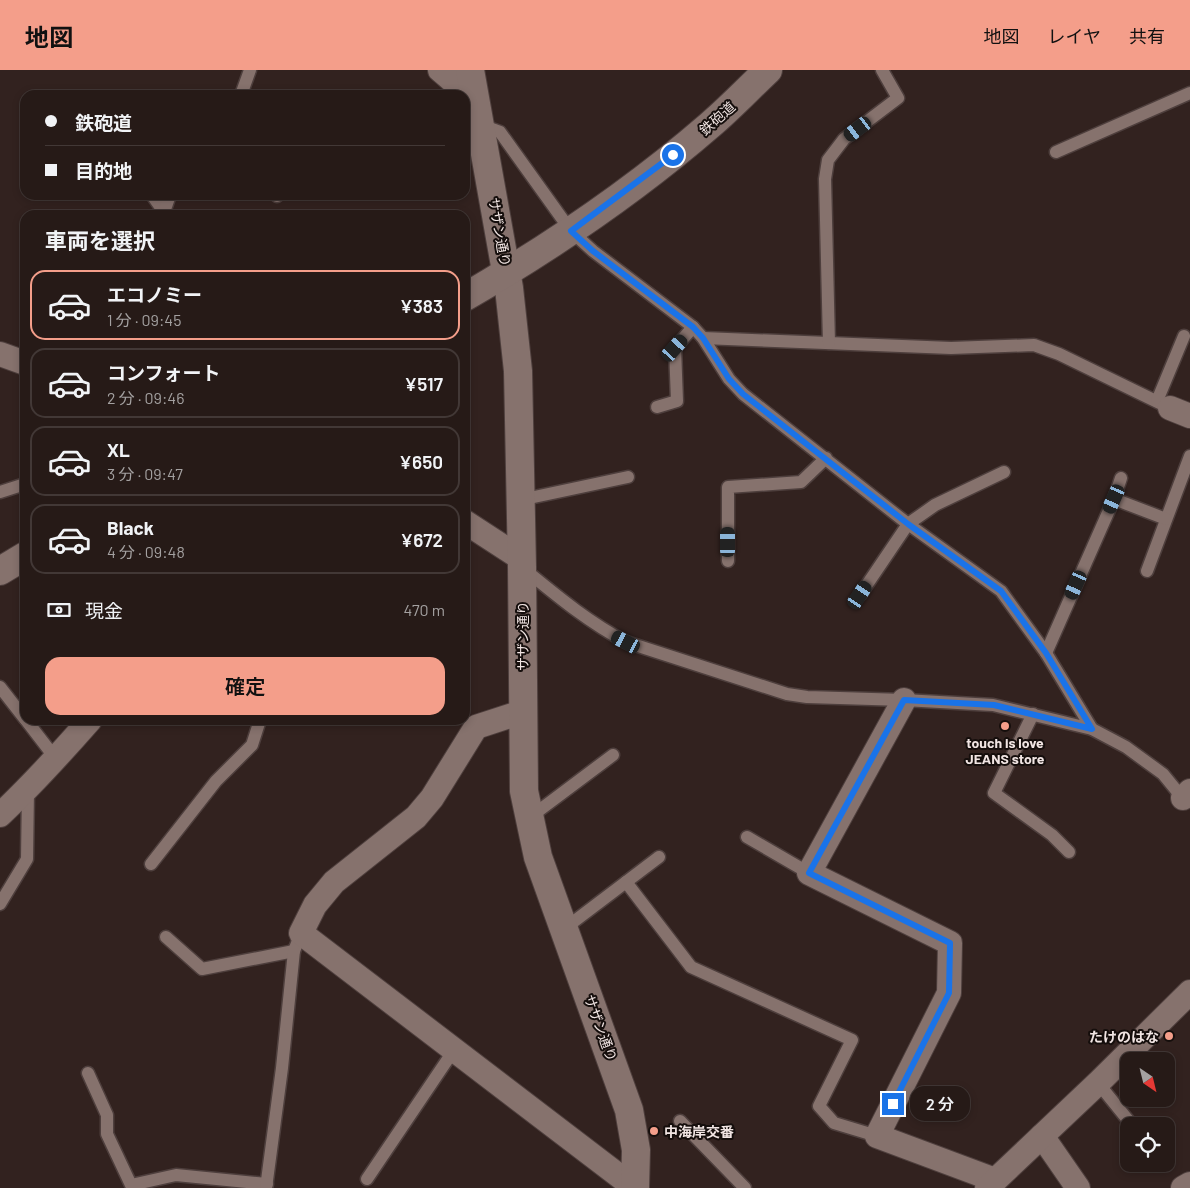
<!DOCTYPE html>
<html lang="ja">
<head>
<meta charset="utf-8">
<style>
	:root { --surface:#261a17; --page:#322724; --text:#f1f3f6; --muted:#a4a1a1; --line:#423836; --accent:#f49e8a }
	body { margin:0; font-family:Barlow,"Noto Sans JP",sans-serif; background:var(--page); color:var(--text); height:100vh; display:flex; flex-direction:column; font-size:19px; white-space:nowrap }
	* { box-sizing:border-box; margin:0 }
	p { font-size:16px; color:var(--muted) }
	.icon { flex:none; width:28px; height:28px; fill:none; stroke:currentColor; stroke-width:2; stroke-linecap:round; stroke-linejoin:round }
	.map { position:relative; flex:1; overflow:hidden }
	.panel { position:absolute; left:20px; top:140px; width:450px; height:515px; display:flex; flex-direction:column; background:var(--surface); border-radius:15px; box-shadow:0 2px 8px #0003,0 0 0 1px var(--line) }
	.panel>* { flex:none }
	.hud { position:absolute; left:20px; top:20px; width:450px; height:110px; border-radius:15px; box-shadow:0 2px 8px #0003,0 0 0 1px var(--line); display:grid; align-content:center; height:110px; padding:0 25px; background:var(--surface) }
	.needle { width:32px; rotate:145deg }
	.fabs { position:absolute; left:1120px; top:982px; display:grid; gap:10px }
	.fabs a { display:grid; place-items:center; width:55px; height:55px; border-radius:10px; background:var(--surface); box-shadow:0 2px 8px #0003,0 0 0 1px var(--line); font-size:25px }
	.end { position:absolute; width:22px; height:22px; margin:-11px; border:6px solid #1a73e8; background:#fff; box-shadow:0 0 0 2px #fff }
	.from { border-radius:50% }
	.bubble { position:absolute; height:35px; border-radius:15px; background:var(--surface); box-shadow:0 2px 8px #0003,0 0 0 1px var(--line); font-size:16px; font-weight:600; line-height:35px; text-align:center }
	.car { position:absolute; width:15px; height:30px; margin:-15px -8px; border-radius:6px; box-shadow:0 0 4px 1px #0007; background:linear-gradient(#222 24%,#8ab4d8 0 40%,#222 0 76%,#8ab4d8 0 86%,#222 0) }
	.hud b { display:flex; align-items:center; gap:18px; height:48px; font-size:19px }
	.hud b+b { border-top:1px solid var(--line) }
	.hud i { width:12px; height:12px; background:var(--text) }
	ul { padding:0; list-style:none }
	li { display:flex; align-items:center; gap:15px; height:70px; margin:0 10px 8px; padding:0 15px; border:2px solid var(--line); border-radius:15px }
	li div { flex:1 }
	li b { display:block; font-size:19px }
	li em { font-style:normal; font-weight:600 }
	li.on { border-color:var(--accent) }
	li>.icon { width:45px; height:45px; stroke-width:1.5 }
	h2 { padding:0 25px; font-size:22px; line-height:60px }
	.pay { display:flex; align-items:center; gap:12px; height:55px; padding:0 25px; font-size:19px }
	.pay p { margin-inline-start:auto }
	.button { display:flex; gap:10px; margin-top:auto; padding:10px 25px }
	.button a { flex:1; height:58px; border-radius:15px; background:var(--accent); color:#111; font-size:20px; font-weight:600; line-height:58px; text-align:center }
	header { display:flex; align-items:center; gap:30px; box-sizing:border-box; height:70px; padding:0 25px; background:var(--accent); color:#111 }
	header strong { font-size:24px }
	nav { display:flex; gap:28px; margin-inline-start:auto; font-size:18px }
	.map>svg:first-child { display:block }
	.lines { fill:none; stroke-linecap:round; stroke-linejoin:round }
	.service-casing { stroke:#4e3f3d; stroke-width:15 }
	.minor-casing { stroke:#4e3f3d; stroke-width:26 }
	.tertiary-casing { stroke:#4e3f3d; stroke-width:30 }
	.service { stroke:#86726d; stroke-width:12 }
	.minor { stroke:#86726d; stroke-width:24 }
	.tertiary { stroke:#86726d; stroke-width:28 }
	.route { stroke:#1a73e8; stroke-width:6 }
	.poi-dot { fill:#f49e8a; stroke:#150e0c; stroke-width:2 }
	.labels { text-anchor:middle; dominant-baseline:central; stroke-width:4; stroke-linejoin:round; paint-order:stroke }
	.street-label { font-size:14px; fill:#f1e5e3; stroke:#150e0c }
	.poi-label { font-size:14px; font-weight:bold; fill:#f1e5e3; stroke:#150e0c }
</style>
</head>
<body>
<header>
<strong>地図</strong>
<nav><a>地図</a><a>レイヤ</a><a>共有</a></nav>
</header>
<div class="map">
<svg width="1190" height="1118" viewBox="0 0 1190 1118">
	<rect width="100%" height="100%" fill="#32221f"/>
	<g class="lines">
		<defs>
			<g id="service">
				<path d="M241,25L250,0"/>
				<path d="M481,55L500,62L571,161L593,181L693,257L703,268L729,309L743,324L908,454L1001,521L1046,583L1092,659"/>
				<path d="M1056,82L1190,23"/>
				<path d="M152,125L164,142"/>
				<path d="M277,126L278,125"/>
				<path d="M163,145L170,125"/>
				<path d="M703,268L951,278L1034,275L1059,284L1170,338"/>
				<path d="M829,273L825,109L828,90L844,69L898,28L882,0"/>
				<path d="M1157,331L1184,266"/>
				<path d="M657,337L677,331L675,278L693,257"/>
				<path d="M0,422L25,414"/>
				<path d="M1114,429L1121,408"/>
				<path d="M520,430L628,407"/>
				<path d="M728,491V417L801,412L826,388"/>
				<path d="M524,499C557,526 588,552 626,572L787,624L807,627L904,630L993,635L1092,659L1126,677L1163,704L1185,731"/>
				<path d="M1147,501L1190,386"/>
				<path d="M860,525L908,454L935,435L1004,402"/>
				<path d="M1046,583L1114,429L1166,449"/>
				<path d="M0,617L25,649"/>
				<path d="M1033,644L994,723L1052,765L1069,782"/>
				<path d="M26,650L56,689"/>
				<path d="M529,748L613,685"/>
				<path d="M747,767L809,803"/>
				<path d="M151,794L216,711L252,675L260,650"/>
				<path d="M626,812L691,897L852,970L819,1036L834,1053L877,1066"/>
				<path d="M0,834L27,789L28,720"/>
				<path d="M564,859L659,787"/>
				<path d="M166,867L202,899L294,881"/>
				<path d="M88,1003L107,1045V1064L131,1115L176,1105L267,1114"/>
				<path d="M1098,1013L1132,1055"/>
				<path d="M680,1051L745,1118"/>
				<path d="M367,1109L454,980"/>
				<path d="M266,1118L282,998L294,881L301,863"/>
			</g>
			<g id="minor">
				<path d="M440,0L476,31"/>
				<path d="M0,284L25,293"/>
				<path d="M1170,338L1190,346"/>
				<path d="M465,452L522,489"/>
				<path d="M904,630L809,803L950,873L949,923L877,1066L995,1110"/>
				<path d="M522,642L476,657L432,728L416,747L334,812L315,835L301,863L635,1118"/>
				<path d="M1183,728L1190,721"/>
				<path d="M0,745C32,715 61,683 90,650"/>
				<path d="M1042,1066L1078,1118"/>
				<path d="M987,1118L1098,1013L1190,922"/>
				<path d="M1183,1118L1190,1114"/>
			</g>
			<g id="tertiary">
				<path d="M470,0L509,218L518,301L522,497L524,721L538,787L629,1040L636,1080L635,1118"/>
				<path d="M465,227C551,177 635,120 710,55C730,38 749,18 768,0"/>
				<path d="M0,501L25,486"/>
			</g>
		</defs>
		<!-- service casing -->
		<use href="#service" class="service-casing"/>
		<!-- minor casing -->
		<use href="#minor" class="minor-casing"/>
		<!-- tertiary casing -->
		<use href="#tertiary" class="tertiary-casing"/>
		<!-- service -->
		<use href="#service" class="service"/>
		<!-- minor -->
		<use href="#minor" class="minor"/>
		<!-- tertiary -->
		<use href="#tertiary" class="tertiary"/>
	</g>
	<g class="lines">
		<!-- route -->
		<path class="route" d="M673,85L571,161L593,181L693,257L703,268L729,309L743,324L908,454L1001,521L1046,583L1092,659L994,635L904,630L809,803L950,873L949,923L893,1034"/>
	</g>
	<!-- markers -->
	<g class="poi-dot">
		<circle cx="1005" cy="656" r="5"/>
		<circle cx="1169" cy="966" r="5"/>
		<circle cx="654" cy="1061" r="5"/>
	</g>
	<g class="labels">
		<!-- street labels -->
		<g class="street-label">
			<text transform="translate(717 48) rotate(-42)">鉄砲道</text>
			<text transform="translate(500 162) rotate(80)">サザン通り</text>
			<text transform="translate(522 566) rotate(-90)">サザン通り</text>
			<text transform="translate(601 958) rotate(70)">サザン通り</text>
		</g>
		<!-- poi labels -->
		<g class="poi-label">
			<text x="1005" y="672">touch is love<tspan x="1005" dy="16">JEANS store</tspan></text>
			<text x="1159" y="966" text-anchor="end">たけのはな</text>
			<text x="664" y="1061" text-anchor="start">中海岸交番</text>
		</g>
	</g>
</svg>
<div class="fabs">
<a><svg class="needle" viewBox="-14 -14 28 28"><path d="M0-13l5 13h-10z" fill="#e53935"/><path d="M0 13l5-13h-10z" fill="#a4a1a1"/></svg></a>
<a><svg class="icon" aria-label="locate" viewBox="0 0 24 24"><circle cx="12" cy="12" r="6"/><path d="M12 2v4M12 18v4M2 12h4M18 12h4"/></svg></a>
</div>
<i class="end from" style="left:673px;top:85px"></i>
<i class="end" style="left:893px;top:1034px"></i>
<div class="bubble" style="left:910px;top:1016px;width:60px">2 分</div>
<i class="car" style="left:858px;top:59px;rotate:233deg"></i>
<i class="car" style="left:675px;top:278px;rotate:42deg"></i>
<i class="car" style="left:1114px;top:429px;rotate:204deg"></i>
<i class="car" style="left:728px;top:472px;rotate:0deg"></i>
<i class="car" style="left:1076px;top:515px;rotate:204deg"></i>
<i class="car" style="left:860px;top:525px;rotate:34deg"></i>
<i class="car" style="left:626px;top:572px;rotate:297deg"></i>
<div class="hud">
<b><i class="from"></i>鉄砲道</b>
<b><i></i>目的地</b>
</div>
<section class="panel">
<h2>車両を選択</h2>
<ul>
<li class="on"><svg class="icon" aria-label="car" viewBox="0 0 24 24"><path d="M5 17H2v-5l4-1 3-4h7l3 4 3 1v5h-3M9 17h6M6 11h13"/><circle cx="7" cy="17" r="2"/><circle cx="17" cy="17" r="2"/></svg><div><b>エコノミー</b><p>1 分 · 09:45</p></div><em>¥383</em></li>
<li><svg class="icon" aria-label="car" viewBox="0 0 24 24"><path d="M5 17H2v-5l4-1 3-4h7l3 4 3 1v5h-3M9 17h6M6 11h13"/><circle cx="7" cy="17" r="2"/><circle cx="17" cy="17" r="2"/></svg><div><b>コンフォート</b><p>2 分 · 09:46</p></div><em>¥517</em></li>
<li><svg class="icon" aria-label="car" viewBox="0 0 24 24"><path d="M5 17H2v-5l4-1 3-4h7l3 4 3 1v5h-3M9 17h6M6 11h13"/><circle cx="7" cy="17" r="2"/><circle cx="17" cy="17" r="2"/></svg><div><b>XL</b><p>3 分 · 09:47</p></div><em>¥650</em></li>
<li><svg class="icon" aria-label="car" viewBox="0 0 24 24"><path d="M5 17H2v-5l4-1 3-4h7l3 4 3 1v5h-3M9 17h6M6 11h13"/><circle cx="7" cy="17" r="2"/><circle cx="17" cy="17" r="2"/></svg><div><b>Black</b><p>4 分 · 09:48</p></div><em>¥672</em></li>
</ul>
<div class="pay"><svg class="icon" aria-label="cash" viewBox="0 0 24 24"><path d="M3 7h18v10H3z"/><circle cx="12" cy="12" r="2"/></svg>現金<p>470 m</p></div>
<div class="button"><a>確定</a></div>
</section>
</div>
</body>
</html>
